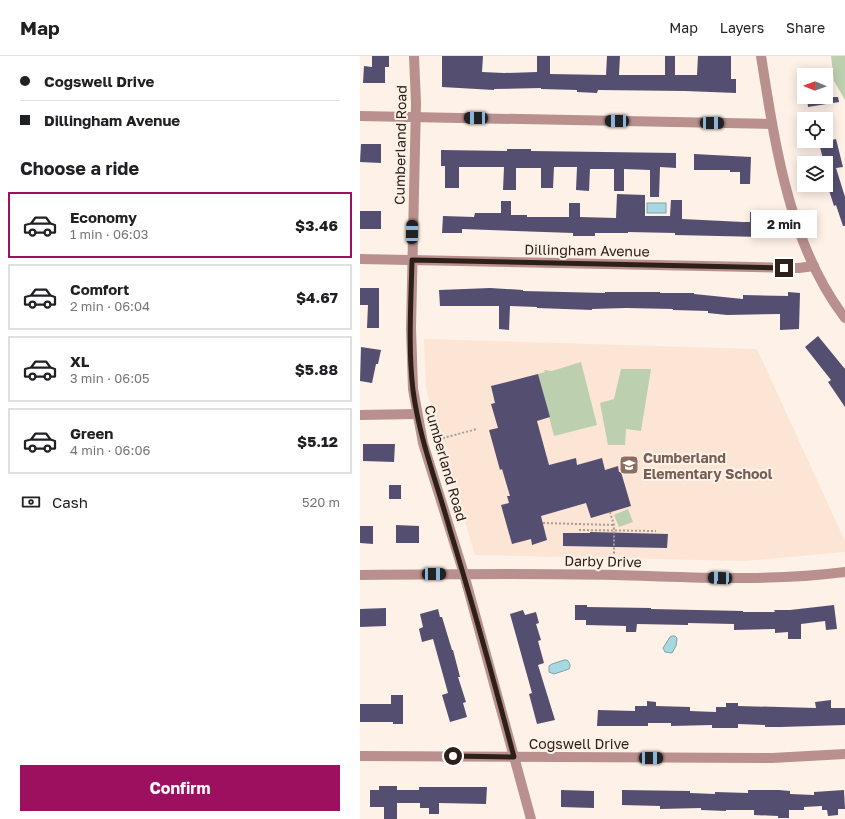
<!DOCTYPE html>
<html lang="en">
<head>
<meta charset="utf-8">
<style>
	:root { --surface:#fff; --page:#f2f2f2; --text:#202124; --muted:#757577; --line:#e0e0e0; --accent:#9c105f }
	body { margin:0; font-family:"Golos Text",sans-serif; background:var(--page); color:var(--text); height:100vh; display:flex; flex-direction:column; font-size:15px; white-space:nowrap }
	* { box-sizing:border-box; margin:0 }
	p { font-size:13px; color:var(--muted) }
	.icon { flex:none; width:22px; height:22px; fill:none; stroke:currentColor; stroke-width:2; stroke-linecap:round; stroke-linejoin:round }
	.map { position:relative; flex:1; overflow:hidden }
	.panel { display:flex; flex-direction:column; background:var(--surface); width:360px }
	.panel>* { flex:none }
	.top-card { display:grid; align-content:center; height:88px; padding:0 20px; background:var(--surface) }
	.needle { width:26px; rotate:271deg }
	.tools { position:absolute; left:437px; top:12px; display:grid; gap:8px }
	.tools a { display:grid; place-items:center; width:36px; height:36px; border-radius:0px; background:var(--surface); box-shadow:0 2px 10px #0003; font-size:20px }
	.end { position:absolute; width:18px; height:18px; margin:-9px; border:5px solid #2c2018; background:#fff; box-shadow:0 0 0 2px #fff }
	.from { border-radius:50% }
	.bubble { position:absolute; height:28px; border-radius:0px; background:var(--surface); box-shadow:0 2px 10px #0003; font-size:13px; font-weight:700; line-height:28px; text-align:center }
	.car { position:absolute; width:12px; height:24px; margin:-12px -6px; border-radius:5px; box-shadow:0 0 3px 1px #0007; background:linear-gradient(#222 24%,#8ab4d8 0 40%,#222 0 76%,#8ab4d8 0 86%,#222 0) }
	.top-card b { display:flex; align-items:center; gap:14px; height:38px; font-size:15px }
	.top-card b+b { border-top:1px solid var(--line) }
	.top-card i { width:10px; height:10px; background:var(--text) }
	ul { padding:0; list-style:none }
	li { display:flex; align-items:center; gap:12px; height:66px; margin:0 8px 6px; padding:0 12px; border:2px solid var(--line); border-radius:0px }
	li div { flex:1 }
	li b { display:block; font-size:15px }
	li em { font-style:normal; font-weight:700 }
	li.selected { border-color:var(--accent) }
	li>.icon { width:36px; height:36px; stroke-width:1.5 }
	h2 { padding:0 20px; font-size:18px; line-height:48px }
	.pay { display:flex; align-items:center; gap:10px; height:44px; padding:0 20px; font-size:15px }
	.pay p { margin-inline-start:auto }
	.primary-button { display:flex; gap:8px; margin-top:auto; padding:8px 20px }
	.primary-button a { flex:1; height:46px; border-radius:0px; background:var(--accent); color:#fff; font-size:16px; font-weight:700; line-height:46px; text-align:center }
	header { display:flex; align-items:center; gap:24px; box-sizing:border-box; height:56px; padding:0 20px; background:var(--surface); border-bottom:1px solid var(--line) }
	header strong { font-size:19px }
	nav { display:flex; gap:22px; margin-inline-start:auto; font-size:14px }
	main { display:flex; flex:1; min-height:0 }
	.map>svg:first-child { display:block }
	.built { fill:#fde5d5 }
	.green { fill:#bccfae }
	.water { fill:#a6d8e4; stroke:#81a1a7 }
	.building { fill:#544f70 }
	.lines { fill:none; stroke-linecap:round; stroke-linejoin:round }
	.path { stroke:#a89b92; stroke-width:2; stroke-dasharray:2 2; stroke-linecap:butt }
	.street { stroke:#b9908e; stroke-width:10 }
	.route { stroke:#2c2018; stroke-width:5 }
	.labels { text-anchor:middle; dominant-baseline:central; stroke-width:4; stroke-linejoin:round; paint-order:stroke }
	.street-label { font-size:14px; fill:#2c2018; stroke:#fef1e7 }
	.education-label { font-size:14px; font-weight:bold; fill:#785e54; stroke:#fef1e7; text-anchor:start }
</style>
</head>
<body>
<header>
<strong>Map</strong>
<nav><a>Map</a><a>Layers</a><a>Share</a></nav>
</header>
<main>
<section class="panel">
<div class="top-card">
<b><i class="from"></i>Cogswell Drive</b>
<b><i></i>Dillingham Avenue</b>
</div>
<h2>Choose a ride</h2>
<ul>
<li class="selected"><svg class="icon" aria-label="car" viewBox="0 0 24 24"><path d="M5 17H2v-5l4-1 3-4h7l3 4 3 1v5h-3M9 17h6M6 11h13"/><circle cx="7" cy="17" r="2"/><circle cx="17" cy="17" r="2"/></svg><div><b>Economy</b><p>1 min · 06:03</p></div><em>$3.46</em></li>
<li><svg class="icon" aria-label="car" viewBox="0 0 24 24"><path d="M5 17H2v-5l4-1 3-4h7l3 4 3 1v5h-3M9 17h6M6 11h13"/><circle cx="7" cy="17" r="2"/><circle cx="17" cy="17" r="2"/></svg><div><b>Comfort</b><p>2 min · 06:04</p></div><em>$4.67</em></li>
<li><svg class="icon" aria-label="car" viewBox="0 0 24 24"><path d="M5 17H2v-5l4-1 3-4h7l3 4 3 1v5h-3M9 17h6M6 11h13"/><circle cx="7" cy="17" r="2"/><circle cx="17" cy="17" r="2"/></svg><div><b>XL</b><p>3 min · 06:05</p></div><em>$5.88</em></li>
<li><svg class="icon" aria-label="car" viewBox="0 0 24 24"><path d="M5 17H2v-5l4-1 3-4h7l3 4 3 1v5h-3M9 17h6M6 11h13"/><circle cx="7" cy="17" r="2"/><circle cx="17" cy="17" r="2"/></svg><div><b>Green</b><p>4 min · 06:06</p></div><em>$5.12</em></li>
</ul>
<div class="pay"><svg class="icon" aria-label="cash" viewBox="0 0 24 24"><path d="M3 7h18v10H3z"/><circle cx="12" cy="12" r="2"/></svg>Cash<p>520 m</p></div>
<div class="primary-button"><a>Confirm</a></div>
</section>
<div class="map">
<svg width="485" height="763" viewBox="0 0 485 763">
	<rect width="100%" height="100%" fill="#fef1e7"/>
	<!-- built -->
	<path class="built" d="M64,283L397,293L485,485V496L385,505L115,499L66,333Z"/>
	<!-- green -->
	<g class="green">
		<path d="M471,0H485V44L474,25Z"/>
		<path d="M221,306L237,369L194,380L178,318L185,316L184,314L192,315Z"/>
		<path d="M261,313H291L281,375L266,373L265,389H248L240,347L254,343Z"/>
		<path d="M268,453L273,466L259,471L254,459Z"/>
	</g>
	<!-- water -->
	<g class="water">
		<rect x="287" y="147" width="19" height="10"/>
		<path d="M312,580H315L317,582L316,590L312,597L305,596L303,592L310,581Z"/>
		<path d="M204,604H207C210,607 211,610 209,613L194,618L189,616V610L192,608Z"/>
	</g>
	<!-- building -->
	<g class="building">
		<path d="M12,0H29V11H25V27H3L4,10L12,11Z"/>
		<path d="M82,0H123L122,16L144,17L177,16V0H190V18L246,19L247,0H260L259,19H305V0H315V19H337L338,0H371V23H376V37L325,35L238,34L237,37L217,36V34L181,33V32L134,33V34L82,31Z"/>
		<path d="M447,41H478L479,46L448,51Z"/>
		<path d="M476,83L483,111L476,112L485,141V170H483L476,149L474,150L466,125V107H464L459,87Z"/>
		<path d="M1,88H21V107L0,106Z"/>
		<path d="M147,93H171V95L316,97V112L300,111L299,141H290V114L264,113V135H254V113H230L229,135L216,134L217,111H194L193,132H181V112H156V134H143L144,111H99V132H85V110H81V94L147,95Z"/>
		<path d="M334,98L391,101L390,128H380V116H370V114H334Z"/>
		<path d="M257,138L285,139V160H310L311,144H322V163L383,166H390V156L403,157L402,181L315,179V177L268,176V177H235V180H213V177L102,173V177H82L83,160L114,161L115,157H141V145H151V159H167V161H209V147H220V161L256,162Z"/>
		<rect x="0" y="155" width="21" height="18"/>
		<path d="M0,232H19V272H7L8,249H0Z"/>
		<path d="M130,232L163,234V235L245,237V236H300V237H334V238L383,243V239L428,240V236L440,237L439,273L420,274V258L367,259L348,257V255L313,254V253L266,252L232,253V254L177,252V251L150,250L149,274L139,273V250H80L79,234Z"/>
		<path d="M458,280L485,313V351L468,326L471,324L445,291Z"/>
		<path d="M1,291L21,294L18,308H16L12,327L0,325Z"/>
		<path d="M178,318L190,361L177,365L189,409L216,402L217,409L242,402L245,414L258,410L259,416H261L271,450L231,462L226,447L181,460L187,484L172,489L171,483L152,488L141,449L149,447L147,440H150L142,413L140,414L129,374L138,372L131,348L135,347L131,330Z"/>
		<path d="M3,388H35L34,406L3,405Z"/>
		<rect x="29" y="429" width="12" height="14"/>
		<path d="M36,469L59,470V487H36Z"/>
		<path d="M0,470H13V488L0,487Z"/>
		<path d="M230,476L308,478L307,492L203,490V477H230Z"/>
		<path d="M215,549H227V551L291,552V553L383,555V556H415L414,554H430L474,549L477,573L466,574L465,565L441,568V583H428V576L415,577V573L374,574V568L328,567V569L277,568L276,576H266V570L226,569V564H215Z"/>
		<path d="M26,552V570L0,571V553Z"/>
		<path d="M78,553L80,561H82L92,594H93L100,621H98L106,646L103,647L107,661L90,666L82,639L88,637L73,583L62,586L59,573L63,571L60,558Z"/>
		<path d="M163,554L165,559L176,556L179,567L176,568L181,584L178,585L184,607L178,609L195,664L177,668L169,638L172,637L150,558Z"/>
		<path d="M31,639H43V668H33V666H0V648H31Z"/>
		<path d="M471,644V652H485V669L421,671H405V669L378,668V672H352V669L311,670V667H288V670H237L238,654L275,655V650H287V645L296,646V650L330,651V655L356,656V651H366V647H378V650L456,652L455,646Z"/>
		<path d="M19,730H37V734H59V731H127L126,748L79,747V758H69V752H60V747H37V763H24V751H10V734H19Z"/>
		<path d="M201,734L234,735V752L201,751Z"/>
		<path d="M262,734L330,735V737L355,738V736L388,737V734H419L430,735V738L454,739V736L484,734L485,753H478V759L468,760L467,754H462V750L444,751V754H429V762H418V760L394,759V754H366V755L341,754V752L300,753V750L262,749Z"/>
	</g>
	<g class="lines">
		<!-- path -->
		<g class="path">
			<path d="M79,383L117,373"/>
			<path d="M250,456L254,469V508"/>
			<path d="M183,467L254,469"/>
			<path d="M219,474L296,475"/>
		</g>
		<!-- street -->
		<g class="street">
			<path d="M54,0L56,47L51,272L53,333L63,387L104,518L171,763"/>
			<path d="M401,0C415,88 429,189 485,262"/>
			<path d="M0,60L412,68"/>
			<path d="M0,203L439,212L454,210"/>
			<path d="M0,359L57,358"/>
			<path d="M0,519C85,518 170,517 255,519C332,521 409,526 485,516"/>
			<path d="M0,700L412,702L485,698"/>
		</g>
	</g>
	<g class="lines">
		<!-- route -->
		<path class="route" d="M93,700L154,701C134,625 113,549 90,474C77,427 59,382 53,334C48,293 51,246 52,204L424,212"/>
	</g>
	<!-- icons -->
	<defs>
		<symbol id="school-square" viewBox="-11 -11 22 22"><rect x="-9" y="-9" width="18" height="18" rx="4" fill="#8d6e63" stroke="#fef1e7"/><path d="M0-5L7-2L0 1L-7-2ZM-4 1L0 2.5L4 1V4Q0 6-4 4Z" fill="#fff"/></symbol>
	</defs>
	<g fill-rule="evenodd">
		<use href="#school-square" x="258" y="398" width="22" height="22"/>
	</g>
	<g class="labels">
		<!-- street labels -->
		<g class="street-label">
			<text transform="translate(40 89) rotate(-89)">Cumberland Road</text>
			<text transform="translate(227 194) rotate(1)">Dillingham Avenue</text>
			<text transform="translate(86 407) rotate(74)">Cumberland Road</text>
			<text transform="translate(243 505) rotate(1)">Darby Drive</text>
			<text x="219" y="687">Cogswell Drive</text>
		</g>
		<!-- education labels -->
		<g class="education-label">
			<text x="283" y="401">Cumberland<tspan x="283" dy="16">Elementary School</tspan></text>
		</g>
	</g>
</svg>
<div class="tools">
<a><svg class="needle" viewBox="-14 -14 28 28"><path d="M0-13l5 13h-10z" fill="#e53935"/><path d="M0 13l5-13h-10z" fill="#757577"/></svg></a>
<a><svg class="icon" aria-label="locate" viewBox="0 0 24 24"><circle cx="12" cy="12" r="6"/><path d="M12 2v4M12 18v4M2 12h4M18 12h4"/></svg></a>
<a><svg class="icon" aria-label="layers" viewBox="0 0 24 24"><path d="M12 4l9 5-9 5-9-5zM3 14l9 5 9-5"/></svg></a>
</div>
<i class="end from" style="left:93px;top:700px"></i>
<i class="end" style="left:424px;top:212px"></i>
<div class="bubble" style="left:391px;top:154px;width:66px">2 min</div>
<i class="car" style="left:116px;top:62px;rotate:271deg"></i>
<i class="car" style="left:257px;top:65px;rotate:271deg"></i>
<i class="car" style="left:352px;top:67px;rotate:91deg"></i>
<i class="car" style="left:52px;top:176px;rotate:1deg"></i>
<i class="car" style="left:74px;top:518px;rotate:89deg"></i>
<i class="car" style="left:360px;top:522px;rotate:272deg"></i>
<i class="car" style="left:291px;top:702px;rotate:90deg"></i>
</div>
</main>
</body>
</html>
